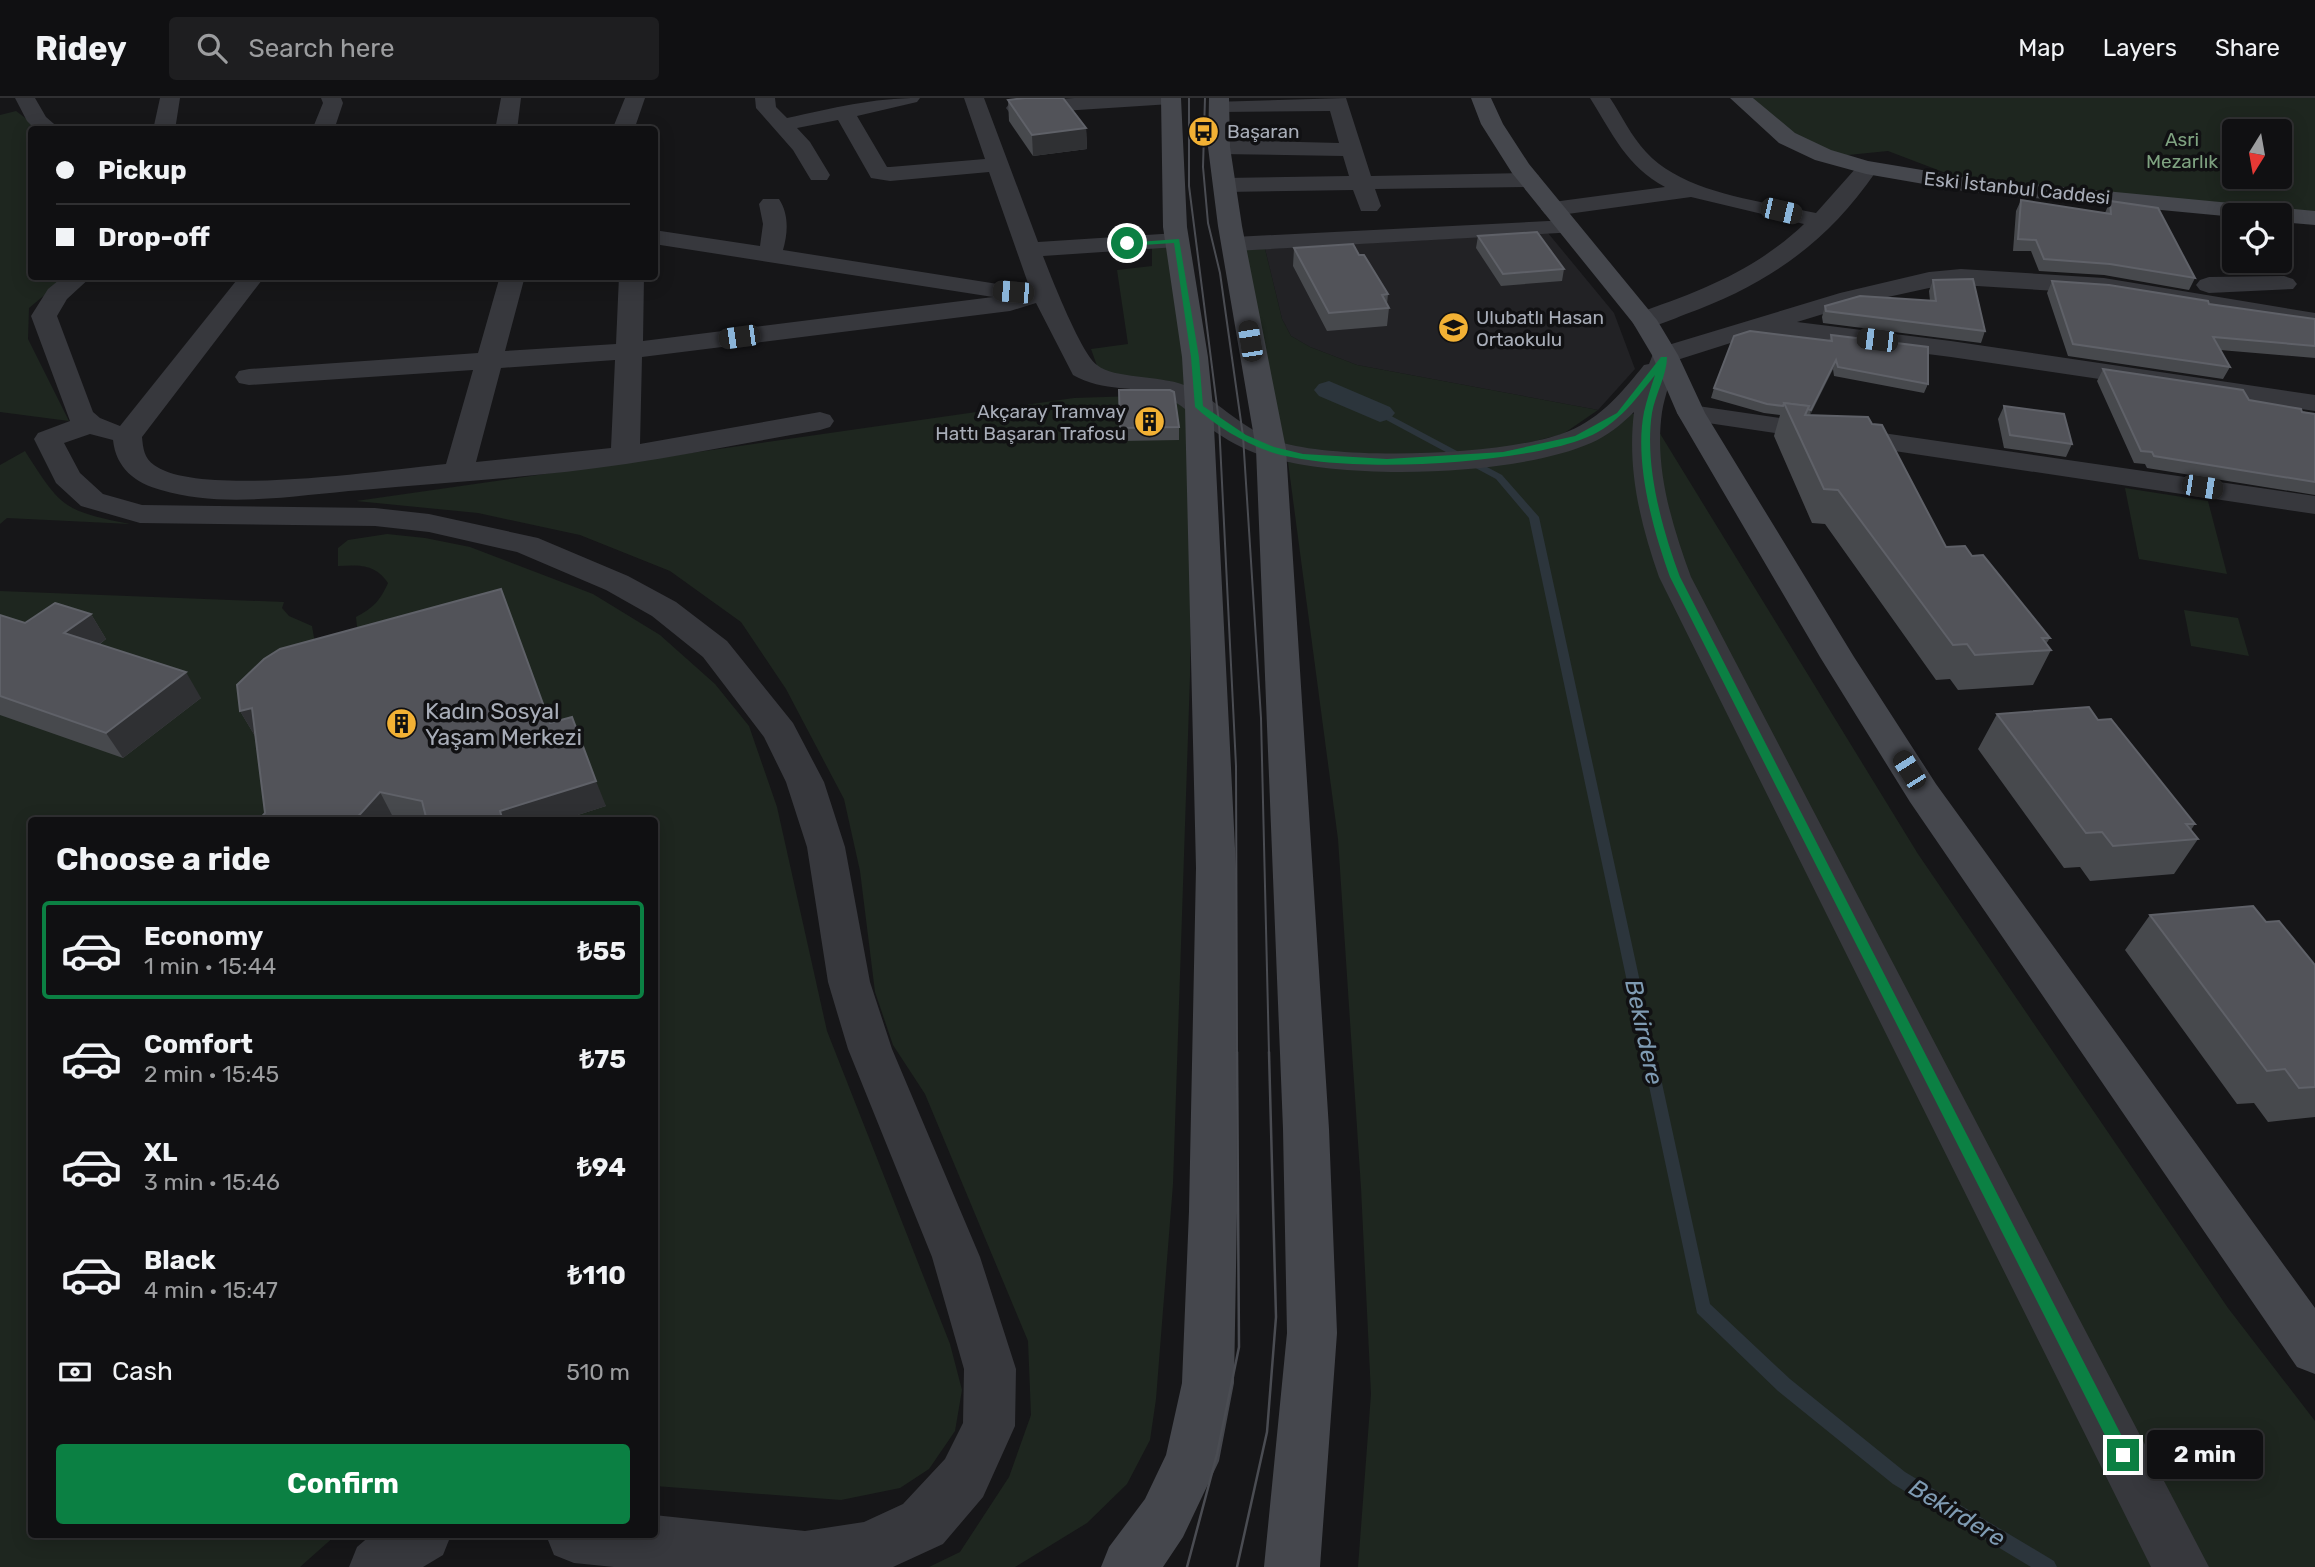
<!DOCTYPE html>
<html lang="en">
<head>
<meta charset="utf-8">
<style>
	:root { --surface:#101012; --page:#1e1e20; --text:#f1f3f6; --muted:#9c9d9f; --line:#303032; --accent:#0b8043 }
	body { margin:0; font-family:Rubik,sans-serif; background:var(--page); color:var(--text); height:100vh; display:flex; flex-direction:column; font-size:26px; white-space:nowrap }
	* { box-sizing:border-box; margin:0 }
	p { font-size:23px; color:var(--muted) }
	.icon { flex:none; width:38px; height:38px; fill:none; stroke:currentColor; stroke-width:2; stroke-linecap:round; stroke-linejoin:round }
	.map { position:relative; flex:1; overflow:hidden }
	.sheet { position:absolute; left:28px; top:719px; width:630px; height:721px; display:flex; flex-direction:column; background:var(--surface); border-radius:7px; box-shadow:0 4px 18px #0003,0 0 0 2px var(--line) }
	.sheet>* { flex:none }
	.guide { position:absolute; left:28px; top:28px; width:630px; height:154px; border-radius:7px; box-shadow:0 4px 18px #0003,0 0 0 2px var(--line); display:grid; align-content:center; height:154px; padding:0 28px; background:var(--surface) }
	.needle { width:46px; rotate:191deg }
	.tools { position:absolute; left:2222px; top:21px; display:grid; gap:14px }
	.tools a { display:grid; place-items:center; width:70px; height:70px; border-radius:7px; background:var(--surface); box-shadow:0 4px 18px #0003,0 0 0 2px var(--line); font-size:35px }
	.end { position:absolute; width:32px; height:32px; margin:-16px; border:9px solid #0b8043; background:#fff; box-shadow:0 0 0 4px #fff }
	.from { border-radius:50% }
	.bubble { position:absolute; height:49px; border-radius:7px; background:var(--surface); box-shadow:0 4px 18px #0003,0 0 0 2px var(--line); font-size:23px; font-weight:700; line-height:49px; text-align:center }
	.car { position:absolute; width:21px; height:42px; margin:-21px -10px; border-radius:9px; box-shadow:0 0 5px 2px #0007; background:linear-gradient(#222 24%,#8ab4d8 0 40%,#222 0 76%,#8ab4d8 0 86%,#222 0) }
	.guide b { display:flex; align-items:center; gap:24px; height:66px; font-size:26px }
	.guide b+b { border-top:2px solid var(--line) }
	.guide i { width:18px; height:18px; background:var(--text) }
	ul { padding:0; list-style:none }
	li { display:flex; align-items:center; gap:21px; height:98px; margin:0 14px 10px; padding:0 14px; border:4px solid transparent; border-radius:7px }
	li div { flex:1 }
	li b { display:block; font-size:26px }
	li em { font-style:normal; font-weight:700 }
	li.on { border-color:var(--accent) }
	li>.icon { width:63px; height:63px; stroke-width:1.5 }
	h2 { padding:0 28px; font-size:32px; line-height:84px }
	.pay { display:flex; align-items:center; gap:18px; height:77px; padding:0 28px; font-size:26px }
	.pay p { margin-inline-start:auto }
	.action { display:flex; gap:14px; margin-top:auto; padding:14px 28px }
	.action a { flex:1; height:80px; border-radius:7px; background:var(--accent); color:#fff; font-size:28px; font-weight:700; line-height:80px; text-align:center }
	header { display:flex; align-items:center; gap:42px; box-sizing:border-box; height:98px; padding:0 35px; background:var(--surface); border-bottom:2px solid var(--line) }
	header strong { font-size:33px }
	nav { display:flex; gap:38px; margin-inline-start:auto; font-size:24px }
	.search { width:490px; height:63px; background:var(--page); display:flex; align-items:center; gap:18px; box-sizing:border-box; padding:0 24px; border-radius:7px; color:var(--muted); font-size:26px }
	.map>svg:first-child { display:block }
	.built { fill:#222225 }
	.green { fill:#1e261f; fill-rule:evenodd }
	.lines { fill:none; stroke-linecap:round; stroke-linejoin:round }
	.stream { fill:#2c353c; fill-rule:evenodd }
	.canal { fill:#2c353c; fill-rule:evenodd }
	.street { fill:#37383d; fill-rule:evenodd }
	.secondary { fill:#45474d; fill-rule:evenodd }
	.tram-far1 { stroke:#4a4c52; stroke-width:2 }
	.tram { stroke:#4a4c52; stroke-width:2.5 }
	.wall { fill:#47494d }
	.shaded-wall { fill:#2f3033 }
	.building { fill:#525359; stroke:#5f6168; stroke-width:2 }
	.route { fill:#0b8043 }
	.labels { text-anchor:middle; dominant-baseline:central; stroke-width:7; stroke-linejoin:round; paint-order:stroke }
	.far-poi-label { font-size:19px; fill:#a8adb8; stroke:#111113; text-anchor:start }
	.far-park-label { font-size:19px; fill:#7fa381; stroke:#111113 }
	.far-street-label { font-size:19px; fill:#a8adb8; stroke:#111113 }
	.poi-label { font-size:23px; fill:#a8adb8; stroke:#111113; text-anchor:start }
	.water-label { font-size:24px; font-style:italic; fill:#7f9bb3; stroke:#111113 }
</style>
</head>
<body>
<header>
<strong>Ridey</strong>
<div class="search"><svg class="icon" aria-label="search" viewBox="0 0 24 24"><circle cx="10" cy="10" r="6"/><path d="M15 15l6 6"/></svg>Search here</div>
<nav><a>Map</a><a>Layers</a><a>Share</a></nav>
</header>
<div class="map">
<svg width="2315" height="1469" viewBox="0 0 2315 1469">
	<rect width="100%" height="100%" fill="#161618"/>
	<!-- built -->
	<path class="built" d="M1548,135L1614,215L1635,271L1598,312L1357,267L1310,249L1291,238L1282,221L1265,151Z"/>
	<!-- green -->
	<g class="green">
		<path d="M1753,0H2315V114L2063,92L1969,80L1951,77L1888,53L1838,58L1793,39ZM2235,33H2280V79H2235Z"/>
		<path d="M16,13L40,31L32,32V178L66,179L29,210L28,241L69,323L0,314V17Z"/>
		<path d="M1172,146L1191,294L1169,283L1100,276L1091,251L1128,246L1117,172L1152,168V147Z"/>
		<path d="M1265,151L1282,221L1291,238L1310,249L1357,267L1598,312L1563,336L1503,351L1381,360L1281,349L1240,152Z"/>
		<path d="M1166,297L1193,310L1190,578L1173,1086L1156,1301L1150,1342L1127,1386L1087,1425L1015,1469H929L960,1454L1009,1379L1031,1317L1028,1243L925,996L893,947L875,894L860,773L844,701L786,591L741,524L670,473L580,437L478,415L356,403L1074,300Z"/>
		<path d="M1620,316H1648L1918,756L2228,1210L2315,1323V1469H1358L1371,1296L1361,1090L1338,741L1288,364L1371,373L1430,372L1508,364Z"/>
		<path d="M25,353C61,410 64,413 130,426L7,420L0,426V367Z"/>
		<path d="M2125,390L2208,403L2227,476L2139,461Z"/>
		<path d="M387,436L425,440L470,449L593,496L660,537L715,586L749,628L777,709L827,933L950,1246L962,1292L955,1333L929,1371L900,1390L841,1402L655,1388L654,723H559L360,557L356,519C373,510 380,503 388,485C375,466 360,467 338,468V450L348,442Z"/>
		<path d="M0,493L284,504L282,510L289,518L312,528L319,569L266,635L297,723H32V1437H336L300,1469H0Z"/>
		<path d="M2184,512L2238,520L2249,558L2191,548Z"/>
	</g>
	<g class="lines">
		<!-- stream -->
		<path class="stream" d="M1380,312L1502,377L1539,419L1710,1206L1790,1281L1905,1374L2054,1463L2057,1469H2031L1893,1386L1778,1293L1697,1215L1529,420L1496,381L1377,317L1375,315Z"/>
		<!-- canal -->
		<path class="canal" d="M1329,283L1390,309L1395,315L1390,321L1380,324L1319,298L1314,292L1319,286Z"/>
		<!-- street -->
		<g class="street">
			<path d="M15,0H35L46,19L61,32H36L27,23Z"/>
			<path d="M160,0H180L175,32H153Z"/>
			<path d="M321,0H341L343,5L334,32H312L323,5Z"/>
			<path d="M501,0H521L517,32H495Z"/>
			<path d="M625,0H645L634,32H612Z"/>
			<path d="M755,0H775L776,9L787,20C833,10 872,0 920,0L917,4L857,18L887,69H890L985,61L964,0H984L1038,144L1177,135L1186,137L1189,142L1186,147L1177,149L1043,158C1051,179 1082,257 1097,267C1114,281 1159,277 1184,287C1218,301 1241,332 1280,344C1342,363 1509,358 1569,333C1601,320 1623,293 1644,267L1649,266L1655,251L1840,195L1929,174L1961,171L2104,180L2315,215V231L2104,196L1961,187L1929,190L1856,206L1797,224L1951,243L2315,297V313L1951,259L1762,235L1677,262C1672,279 1665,296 1662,314C1654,370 1672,427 1691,479L2209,1469H2151L1659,479C1640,425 1627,371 1634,314C1621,327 1607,338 1591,345C1514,379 1334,384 1255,355C1237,348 1220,338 1204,326C1192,317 1180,305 1165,299C1135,286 1104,295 1073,277L1036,205L1010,213L642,259L640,346L820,314L830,317L834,323L830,329L820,332C755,343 691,356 626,366C539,379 450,384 362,392C296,397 225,411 161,392C135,385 116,370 113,342L90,336L64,345L80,375L103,396L142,407L375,410L429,416L538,440L628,478L676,504L727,543L793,625L824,684L845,749L870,884L892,951L980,1159L1016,1271L1015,1328L983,1399L943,1446L893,1469H614L574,1465L554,1457L546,1437H654V1417L805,1433L864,1424L903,1406L945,1361L963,1325L964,1271L932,1159L848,951L828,884L807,749L786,684L764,639L703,559L652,518L606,492L517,454L429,434L375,428L140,425L81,408L56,385L34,341L38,335L70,323L31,218L48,191L64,178H92L67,201L57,218L93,314L100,320L120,328L240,178H265L142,339C143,350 144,360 154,367C198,400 386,372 446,366L473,272L249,287L239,285L235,279L239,273L249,271L478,255L500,178H525L505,253L616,246L619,178H644L643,243L993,199L654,146V132L760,148L763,126L759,106L763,101H779C789,116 788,135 783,152L1004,187L1008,192L1004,197L998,199L1030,191L989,74L890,83L871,80L838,22L797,30L810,44L830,77L827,82H811L793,52L756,10ZM615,262L611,350L476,364L501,270Z"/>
			<path d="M1074,0H1181L1178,4L1171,6L1016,16L1009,14L1006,10L1009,6L1016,4Z"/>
			<path d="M1346,0L1371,78L1530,75L1538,77L1541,82L1538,87L1530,89L1375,91L1381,108L1377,113H1361L1353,92L1225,94L1217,92L1214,87L1217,82L1225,80L1349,78L1343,58L1219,56L1211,54L1208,49L1211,44L1219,42L1339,45L1330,13L1219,14L1212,12L1209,8L1212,4Z"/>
			<path d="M1590,0H1610C1622,18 1631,38 1646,54C1684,96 1763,103 1816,115L1856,70H1872L1875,75C1826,146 1766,187 1686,216C1670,222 1652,232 1635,228L1631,222L1635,216C1698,194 1755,173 1804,126L1691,99L1553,118L1545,116L1541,111L1545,106L1553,104L1665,89C1627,69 1612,35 1590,0Z"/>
			<path d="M1568,122L1576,124L1580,129L1576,134L1234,153L1225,151L1222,146L1225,141L1234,139Z"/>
			<path d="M2284,178L2293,181L2297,186L2293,191L2209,195L2200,192L2196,187L2200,182L2209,179Z"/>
			<path d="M1691,307L2315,398V416L1681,321L1677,315L1681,309Z"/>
			<path d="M371,1437H451L443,1457L423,1469H349L357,1449Z"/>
		</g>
		<!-- secondary -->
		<g class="secondary">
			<path d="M1161,0H1181L1187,129L1208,259L1213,309L1236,770L1237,1113L1234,1285L1219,1363L1183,1439L1163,1469H1101L1109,1449L1145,1401L1166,1357L1182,1285L1189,1113L1196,770L1185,309L1182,259L1163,129Z"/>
			<path d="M1209,0H1229L1230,49L1242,128L1286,351L1329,1031L1337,1235L1320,1469H1264L1287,1235L1283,1031L1256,351L1218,128L1208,49Z"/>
			<path d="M1471,0H1491L1503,26L1529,66L1657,222L1678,257L1705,315L1854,559L1936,686L2315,1210V1276L2297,1269L1910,704L1820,559L1677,315L1652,257L1633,225L1512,75L1481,26Z"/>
			<path d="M1730,0H1753L1795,35L1831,52L1868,63L1970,80L2315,113V127L2280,124V117L2235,119L1970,94L1866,76L1815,62L1779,45Z"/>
		</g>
		<!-- tram-far1 -->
		<g class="tram-far1">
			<path d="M1189,0V88L1219,324L1236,668L1237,956"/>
			<path d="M1205,0L1203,69L1208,125L1220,175L1243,338L1261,620L1269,956"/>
		</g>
		<!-- tram -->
		<g class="tram">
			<path d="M1187,1469L1217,1356L1239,1249L1237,954"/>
			<path d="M1237,1469L1267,1334L1276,1219L1269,954"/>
		</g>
	</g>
	<!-- wall -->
	<g class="wall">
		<path d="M1008,2L1086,30L1087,51L1033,58L1009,23Z"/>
		<path d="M2021,102L2105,115L2110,103L2195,180L2189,192L2104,177L2039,173L2031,153H2013L2016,113Z"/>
		<path d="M1478,138L1564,171L1562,183L1501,188L1476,150Z"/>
		<path d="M1294,150L1388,196L1387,206L1389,210L1387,228L1327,233L1293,168Z"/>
		<path d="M1933,182L1985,233L1981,245L1823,225L1822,219L1825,208L1930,203L1929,193Z"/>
		<path d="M2052,183L2315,221V260L2220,252L2230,269L2223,281L2068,258L2047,195Z"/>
		<path d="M1831,237L1928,286L1924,295L1834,278L1833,271L1810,317L1872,326L1946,449L1972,458L2050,540L2046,546L2051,552L2033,587L1958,592L1950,581L1936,582L1825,426L1812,425L1774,338L1780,317L1764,315L1711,300L1714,290L1829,243Z"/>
		<path d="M2103,271L2315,316V397L2147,370L2145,366L2134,365L2097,283Z"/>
		<path d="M1119,292L1179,329V342L1120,343Z"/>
		<path d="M2004,308L2072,346L2066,359L2004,350L1998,321Z"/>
		<path d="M91,516L106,541L100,546L201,600L123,660L0,617V517L25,525Z"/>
		<path d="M240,613L550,625L606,708L559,723H409L393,719L265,715L255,638Z"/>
		<path d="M1997,616L2098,622L2195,726L2191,732L2198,741L2174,776L2090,783L2080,769L2064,770L1978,651Z"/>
		<path d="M2150,817L2266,824L2315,867V1019L2268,1024L2254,1005L2237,1006L2125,852Z"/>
	</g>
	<!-- shaded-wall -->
	<g class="shaded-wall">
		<path d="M1086,30L1087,51L1033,58L1032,37Z"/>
		<path d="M1836,262L1833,271L1808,321L1811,312Z"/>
		<path d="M91,516L106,541L80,560L64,535Z"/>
		<path d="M186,574L201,600L123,660L106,635Z"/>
		<path d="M252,610L266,635L255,638L240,613Z"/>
		<path d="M596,683L606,708L559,723H503L500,713Z"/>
		<path d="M380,694L393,719L390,723H354Z"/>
	</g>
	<!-- building -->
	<g class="building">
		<path d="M1025,0H1063L1086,30L1032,37L1008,2Z"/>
		<path d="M2021,102L2111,116L2110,103L2158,110L2195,180L2110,166L2044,161L2036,142L2018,141Z"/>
		<path d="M1537,134L1564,171L1503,176L1478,138Z"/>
		<path d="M1353,146L1359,157H1364L1388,196L1382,197L1389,210L1329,215L1294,150Z"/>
		<path d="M1973,181L1985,233L1826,213L1825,208L1860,198L1936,203L1933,182Z"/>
		<path d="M2052,183L2109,187L2208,203L2209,206L2315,221V248L2213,239L2230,269L2073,246Z"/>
		<path d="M1750,233L1832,243L1831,237L1928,249V286L1838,269L1836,262L1811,312L1807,311L1809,308L1784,305L1783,308L1767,306L1714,290L1734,238Z"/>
		<path d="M2103,271L2243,292L2249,302L2301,311L2302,314L2315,316V384L2154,358L2152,354L2141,353Z"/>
		<path d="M1119,292H1170L1174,294L1179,329L1120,330Z"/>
		<path d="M1784,305L1809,308L1805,317L1868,319L1872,326L1882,327L1946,449L1965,448L1972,458L1983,457L2050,540H2042L2051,552L1975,557L1967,546L1953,547L1838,392L1824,391Z"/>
		<path d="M2004,308L2064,316L2072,346L2010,337Z"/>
		<path d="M501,491L550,625L572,619L596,683L500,713L503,723H427L422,703L380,694L354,723H258L265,715L252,610L240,613L237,587L264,561L280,551Z"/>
		<path d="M55,505L91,516L64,535L186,574L106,635L0,598V517L25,525Z"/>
		<path d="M2089,609L2098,622L2111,621L2195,726H2186L2198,741L2113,748L2102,734L2086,735L1997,616Z"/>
		<path d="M2253,808L2266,824L2279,823L2315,867V989L2299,990L2285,971L2267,973L2150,817Z"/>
	</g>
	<!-- route -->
	<path class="route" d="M1179,141L1199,259L1203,308L1246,337L1274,349L1303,356L1387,361L1503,354L1575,338L1617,315L1661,259H1667C1667,277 1655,297 1652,315C1644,367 1662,431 1680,479L2129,1352L2131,1357L2129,1363L2123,1365L2118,1363L1670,479C1653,432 1634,364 1644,314C1647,301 1651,289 1655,277C1633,305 1615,330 1580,342C1510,367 1337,377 1268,353C1242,344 1215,327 1195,309L1191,259L1174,145L1127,148L1124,145Z"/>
	<!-- icons -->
	<defs>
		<symbol id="bus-disc" viewBox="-11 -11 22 22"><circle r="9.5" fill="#f2b134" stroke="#111113"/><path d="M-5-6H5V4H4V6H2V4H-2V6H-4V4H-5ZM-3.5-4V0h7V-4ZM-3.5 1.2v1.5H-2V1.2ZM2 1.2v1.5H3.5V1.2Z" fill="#111"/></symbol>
		<symbol id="school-disc" viewBox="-11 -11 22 22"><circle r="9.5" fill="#f2b134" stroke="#111113"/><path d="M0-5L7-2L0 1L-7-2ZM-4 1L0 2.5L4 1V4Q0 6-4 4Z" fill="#111"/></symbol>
		<symbol id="building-disc" viewBox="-11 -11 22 22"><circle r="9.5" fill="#f2b134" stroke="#111113"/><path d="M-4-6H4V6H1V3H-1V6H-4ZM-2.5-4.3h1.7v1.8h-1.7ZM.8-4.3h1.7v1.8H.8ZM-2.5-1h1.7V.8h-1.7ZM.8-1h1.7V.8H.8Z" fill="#111"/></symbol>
	</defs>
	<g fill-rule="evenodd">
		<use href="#bus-disc" x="1186" y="16" width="35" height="35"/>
		<use href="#school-disc" x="1436" y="212" width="35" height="35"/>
		<use href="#building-disc" x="1132" y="306" width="35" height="35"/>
		<use href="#building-disc" x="384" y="608" width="35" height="35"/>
	</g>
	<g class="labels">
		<!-- far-poi labels -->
		<g class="far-poi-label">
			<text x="1227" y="33">Başaran</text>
			<text x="1476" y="219">Ulubatlı Hasan<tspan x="1476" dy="22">Ortaokulu</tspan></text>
			<text x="1126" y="313" text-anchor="end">Akçaray Tramvay<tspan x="1126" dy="22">Hattı Başaran Trafosu</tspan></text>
		</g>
		<!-- far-park labels -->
		<g class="far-park-label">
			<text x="2182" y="41">Asri<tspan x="2182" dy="22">Mezarlık</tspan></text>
		</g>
		<!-- far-street labels -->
		<g class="far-street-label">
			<text transform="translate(2017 90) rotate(6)">Eski İstanbul Caddesi</text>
		</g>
		<!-- poi labels -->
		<g class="poi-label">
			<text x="425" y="613">Kadın Sosyal<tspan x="425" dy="26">Yaşam Merkezi</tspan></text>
		</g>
		<!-- water labels -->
		<g class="water-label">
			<text transform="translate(1644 934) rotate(78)">Bekirdere</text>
			<text transform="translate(1957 1415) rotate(31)">Bekirdere</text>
		</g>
	</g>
</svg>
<div class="tools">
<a><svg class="needle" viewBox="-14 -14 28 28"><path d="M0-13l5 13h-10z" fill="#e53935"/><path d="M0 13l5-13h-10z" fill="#9c9d9f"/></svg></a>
<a><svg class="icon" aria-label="locate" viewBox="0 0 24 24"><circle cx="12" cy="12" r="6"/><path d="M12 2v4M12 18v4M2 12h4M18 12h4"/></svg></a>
</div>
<i class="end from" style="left:1127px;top:145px"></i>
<i class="end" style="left:2123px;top:1357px"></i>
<div class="bubble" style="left:2147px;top:1332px;width:116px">2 min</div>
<i class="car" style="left:1781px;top:113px;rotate:103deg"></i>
<i class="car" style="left:1013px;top:194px;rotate:275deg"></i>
<i class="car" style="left:739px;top:239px;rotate:262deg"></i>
<i class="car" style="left:1877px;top:242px;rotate:277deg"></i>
<i class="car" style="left:1250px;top:243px;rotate:351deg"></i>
<i class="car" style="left:2202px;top:389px;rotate:99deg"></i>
<i class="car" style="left:1909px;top:672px;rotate:328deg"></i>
<div class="guide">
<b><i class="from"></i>Pickup</b>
<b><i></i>Drop-off</b>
</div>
<section class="sheet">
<h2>Choose a ride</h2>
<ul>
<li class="on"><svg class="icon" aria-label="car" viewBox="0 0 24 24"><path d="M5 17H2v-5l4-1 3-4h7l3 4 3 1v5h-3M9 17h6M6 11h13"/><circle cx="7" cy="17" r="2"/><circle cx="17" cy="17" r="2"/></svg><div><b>Economy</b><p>1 min · 15:44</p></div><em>₺55</em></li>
<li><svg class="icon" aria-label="car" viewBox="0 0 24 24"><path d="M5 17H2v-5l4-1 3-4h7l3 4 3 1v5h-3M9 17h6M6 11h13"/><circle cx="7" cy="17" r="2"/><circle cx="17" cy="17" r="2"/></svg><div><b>Comfort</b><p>2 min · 15:45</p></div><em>₺75</em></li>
<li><svg class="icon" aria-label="car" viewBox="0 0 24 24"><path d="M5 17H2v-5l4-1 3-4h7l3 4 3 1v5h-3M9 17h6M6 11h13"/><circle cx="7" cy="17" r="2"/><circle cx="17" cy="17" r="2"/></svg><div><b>XL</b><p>3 min · 15:46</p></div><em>₺94</em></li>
<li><svg class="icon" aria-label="car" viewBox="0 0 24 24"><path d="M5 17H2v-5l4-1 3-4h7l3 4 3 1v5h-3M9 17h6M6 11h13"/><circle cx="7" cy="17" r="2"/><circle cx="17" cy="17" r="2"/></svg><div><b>Black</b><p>4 min · 15:47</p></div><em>₺110</em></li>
</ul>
<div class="pay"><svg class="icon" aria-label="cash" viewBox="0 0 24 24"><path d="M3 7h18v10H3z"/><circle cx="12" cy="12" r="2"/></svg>Cash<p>510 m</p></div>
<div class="action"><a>Confirm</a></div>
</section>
</div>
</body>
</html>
